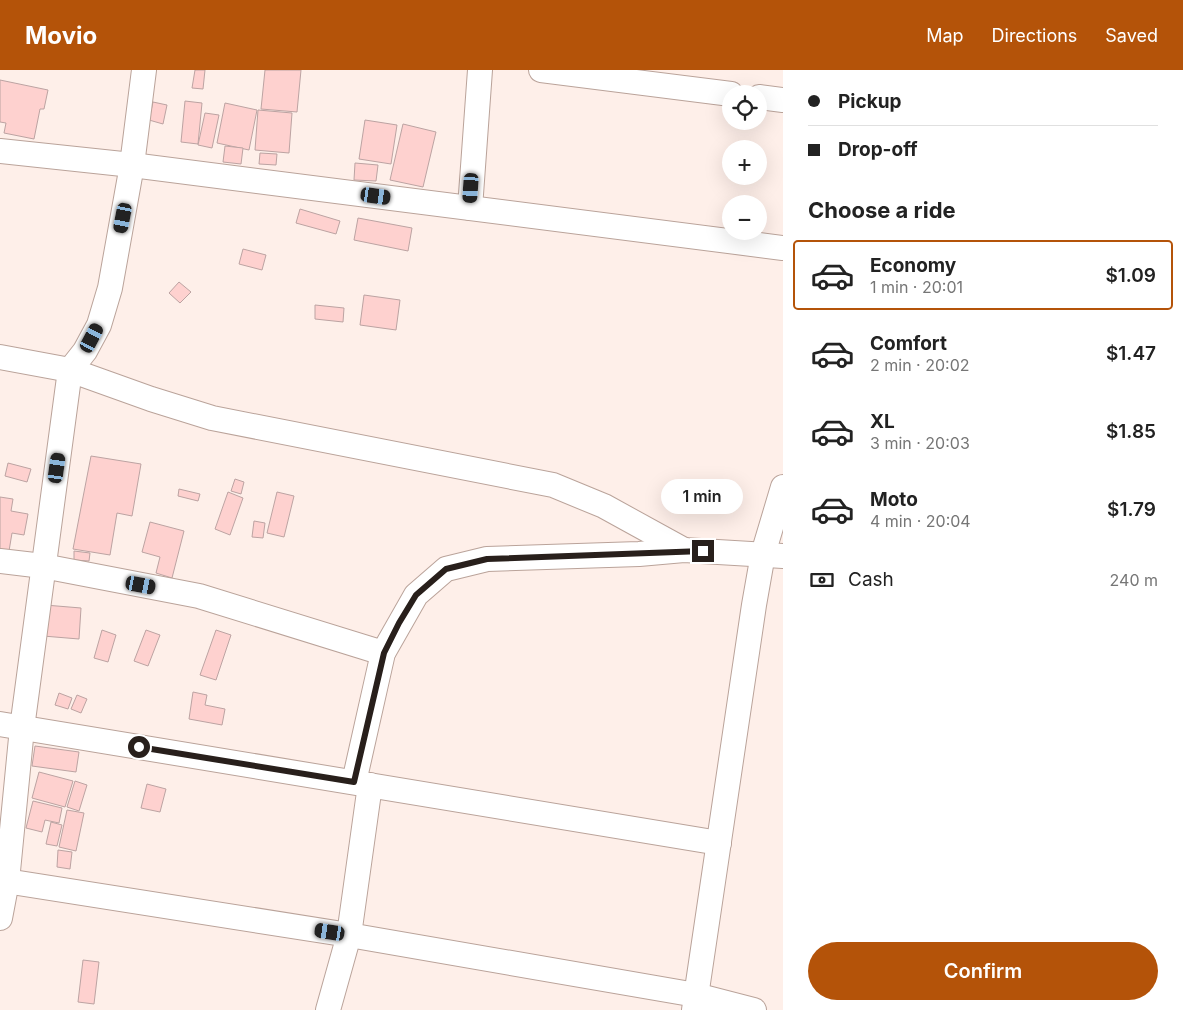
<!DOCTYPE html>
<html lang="en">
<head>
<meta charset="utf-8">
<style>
	:root { --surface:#fff; --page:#f6f6f6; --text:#222; --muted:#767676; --line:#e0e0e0; --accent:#b45309 }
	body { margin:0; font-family:Inter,sans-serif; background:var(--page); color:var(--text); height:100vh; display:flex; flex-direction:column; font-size:19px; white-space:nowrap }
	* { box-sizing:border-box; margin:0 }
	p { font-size:16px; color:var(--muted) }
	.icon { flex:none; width:28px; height:28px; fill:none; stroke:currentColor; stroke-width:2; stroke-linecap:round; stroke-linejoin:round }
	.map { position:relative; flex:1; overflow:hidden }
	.side { display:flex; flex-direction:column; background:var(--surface); width:400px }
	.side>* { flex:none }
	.hud { display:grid; align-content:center; height:110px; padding:0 25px; background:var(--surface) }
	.controls { position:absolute; left:722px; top:15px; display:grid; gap:10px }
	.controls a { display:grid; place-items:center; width:45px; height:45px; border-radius:50%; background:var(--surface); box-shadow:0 5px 20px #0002; font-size:25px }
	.end { position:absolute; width:22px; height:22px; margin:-11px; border:6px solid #281f1b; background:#fff; box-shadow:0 0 0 2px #fff }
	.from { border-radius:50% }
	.bubble { position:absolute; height:35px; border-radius:18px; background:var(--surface); box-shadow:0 5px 20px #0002; font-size:16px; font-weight:600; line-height:35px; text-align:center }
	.car { position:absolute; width:15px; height:30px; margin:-15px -8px; border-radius:6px; box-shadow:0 0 4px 1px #0007; background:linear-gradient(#222 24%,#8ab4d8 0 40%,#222 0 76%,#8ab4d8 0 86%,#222 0) }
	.hud b { display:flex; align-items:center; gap:18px; height:48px; font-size:19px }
	.hud b+b { border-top:1px solid var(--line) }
	.hud i { width:12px; height:12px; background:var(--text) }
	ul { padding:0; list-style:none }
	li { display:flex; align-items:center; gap:15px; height:70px; margin:0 10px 8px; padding:0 15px; border:2px solid transparent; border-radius:5px }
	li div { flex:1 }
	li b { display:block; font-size:19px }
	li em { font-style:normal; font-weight:600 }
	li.on { border-color:var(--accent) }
	li>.icon { width:45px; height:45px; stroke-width:1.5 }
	h2 { padding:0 25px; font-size:22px; line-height:60px }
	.pay { display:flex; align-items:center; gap:12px; height:55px; padding:0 25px; font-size:19px }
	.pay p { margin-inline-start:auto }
	.action { display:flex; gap:10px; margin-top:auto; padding:10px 25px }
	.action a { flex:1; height:58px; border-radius:30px; background:var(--accent); color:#fff; font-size:20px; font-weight:600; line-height:58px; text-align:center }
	header { display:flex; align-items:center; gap:30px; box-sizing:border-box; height:70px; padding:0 25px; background:var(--accent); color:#fff }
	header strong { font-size:24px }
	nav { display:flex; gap:28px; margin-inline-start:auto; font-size:18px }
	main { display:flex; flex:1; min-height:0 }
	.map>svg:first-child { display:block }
	.building { fill:#fed1cf; stroke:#bca3a2 }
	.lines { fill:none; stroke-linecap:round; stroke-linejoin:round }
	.minor-casing { stroke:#baa39a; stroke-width:26 }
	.minor { stroke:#fff; stroke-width:24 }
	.route { stroke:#281f1b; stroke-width:6 }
</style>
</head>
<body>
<header>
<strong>Movio</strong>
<nav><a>Map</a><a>Directions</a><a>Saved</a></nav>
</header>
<main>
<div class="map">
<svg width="783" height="940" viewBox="0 0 783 940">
	<rect width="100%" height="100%" fill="#feefe9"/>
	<!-- building -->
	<g class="building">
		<path d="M195,0H205L203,19L192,18Z"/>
		<path d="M265,0H301L297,42L261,39Z"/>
		<path d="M0,10L48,20L44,39H40L34,69L4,63L6,53L0,52Z"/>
		<path d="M185,31L202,33L198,74L181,72Z"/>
		<path d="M153,32L167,35L163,54L149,50Z"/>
		<path d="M225,33L257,40L249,80L217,73Z"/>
		<path d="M258,40L292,43L289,83L255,80Z"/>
		<path d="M205,43L219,45L212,78L198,75Z"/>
		<path d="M365,50L397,55L391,94L359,89Z"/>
		<path d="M403,54L436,62L423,117L390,110Z"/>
		<path d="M225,76L243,78L241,94L223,92Z"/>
		<path d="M260,83L277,84L276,95L259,94Z"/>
		<path d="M355,93L378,95L376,111L354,110Z"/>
		<path d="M300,139L340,151L336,164L296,153Z"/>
		<path d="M358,148L412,158L408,181L354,170Z"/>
		<path d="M243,179L266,185L262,200L239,194Z"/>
		<path d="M179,212L191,222L180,233L169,223Z"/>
		<path d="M364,225L400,230L396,260L360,255Z"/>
		<path d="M315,235L344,238L343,252L315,249Z"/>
		<path d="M91,386L141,394L132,446L117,443L110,485L73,479Z"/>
		<path d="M8,393L31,399L27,412L5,406Z"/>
		<path d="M235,409L244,412L241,424L231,421Z"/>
		<path d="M179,419L200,424L198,431L178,426Z"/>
		<path d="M228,422L243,428L230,465L215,459Z"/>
		<path d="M277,422L294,426L284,467L267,463Z"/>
		<path d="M0,427L13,429L11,441L28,444L24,465L12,463L9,481L0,479Z"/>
		<path d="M254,451L265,453L263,468L252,467Z"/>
		<path d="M150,452L184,461L172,508L156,503L160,487L142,482Z"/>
		<path d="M74,481L90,483L89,491L74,490Z"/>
		<path d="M45,535L81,538L79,569L43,566Z"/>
		<path d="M102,560L116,565L108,592L94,588Z"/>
		<path d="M146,560L160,565L148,596L134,591Z"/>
		<path d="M216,560L231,565L216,610L200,605Z"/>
		<path d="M193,622L207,625L205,635L225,639L222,655L189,649Z"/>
		<path d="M59,623L72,628L68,639L55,635Z"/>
		<path d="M77,625L87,629L81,643L71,639Z"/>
		<path d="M35,676L79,682L76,702L32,696Z"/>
		<path d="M39,702L73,711L65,737L32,728Z"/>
		<path d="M75,711L87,715L79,741L67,737Z"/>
		<path d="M147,714L166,719L160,742L141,738Z"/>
		<path d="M33,731L62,738L59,753L45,750L42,762L26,758Z"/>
		<path d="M67,740L84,743L76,781L59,777Z"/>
		<path d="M51,752L62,755L57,776L46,774Z"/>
		<path d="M58,780L72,782L70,799L57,797Z"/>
		<path d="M83,890L99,892L94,934L78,932Z"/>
	</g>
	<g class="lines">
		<defs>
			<g id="minor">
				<path d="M541,0L731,24"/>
				<path d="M759,27L783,30"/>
				<path d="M0,81L132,95L783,178"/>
				<path d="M470,138L480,0"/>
				<path d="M0,287L70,300L151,329L212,348L553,415L604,436L684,480"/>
				<path d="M0,491L43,496L199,526L383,583"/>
				<path d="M0,654L719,773"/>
				<path d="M354,712L383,583L416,525L446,499L487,489L639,484L684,480L783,486"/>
				<path d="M0,810L349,865L696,925L754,940"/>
				<path d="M0,848L7,811L22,658L70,300L85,281L99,255L110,218L132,95L144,0"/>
				<path d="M328,940L349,865L370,715"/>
				<path d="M694,940L754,535L763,484L783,417"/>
			</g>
		</defs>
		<!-- minor casing -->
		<use href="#minor" class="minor-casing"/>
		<!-- minor -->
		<use href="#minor" class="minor"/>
	</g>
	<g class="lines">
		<!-- route -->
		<path class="route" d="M139,677L354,712L384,583L399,553L416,525L446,499L487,489L703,481"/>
	</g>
</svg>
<div class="controls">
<a><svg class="icon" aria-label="locate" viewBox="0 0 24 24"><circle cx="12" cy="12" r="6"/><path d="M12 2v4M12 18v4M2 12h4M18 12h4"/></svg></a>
<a>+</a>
<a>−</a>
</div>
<i class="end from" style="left:139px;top:677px"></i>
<i class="end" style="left:703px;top:481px"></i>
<div class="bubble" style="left:661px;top:409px;width:82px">1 min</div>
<i class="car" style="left:471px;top:118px;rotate:184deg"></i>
<i class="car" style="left:376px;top:126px;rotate:98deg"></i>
<i class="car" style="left:123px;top:148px;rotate:191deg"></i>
<i class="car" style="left:92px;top:268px;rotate:28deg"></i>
<i class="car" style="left:57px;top:398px;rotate:8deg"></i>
<i class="car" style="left:141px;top:515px;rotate:101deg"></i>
<i class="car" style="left:330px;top:862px;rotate:279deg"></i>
</div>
<section class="side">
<div class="hud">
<b><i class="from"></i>Pickup</b>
<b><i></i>Drop-off</b>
</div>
<h2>Choose a ride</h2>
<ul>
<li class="on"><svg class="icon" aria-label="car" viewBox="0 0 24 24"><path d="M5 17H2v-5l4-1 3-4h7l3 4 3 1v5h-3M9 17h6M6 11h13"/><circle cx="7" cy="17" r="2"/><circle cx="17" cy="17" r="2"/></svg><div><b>Economy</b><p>1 min · 20:01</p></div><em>$1.09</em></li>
<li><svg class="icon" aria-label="car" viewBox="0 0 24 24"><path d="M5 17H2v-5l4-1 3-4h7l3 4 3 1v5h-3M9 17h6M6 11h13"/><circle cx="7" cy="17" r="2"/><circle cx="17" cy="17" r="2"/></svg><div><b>Comfort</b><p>2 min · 20:02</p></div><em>$1.47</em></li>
<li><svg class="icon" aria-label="car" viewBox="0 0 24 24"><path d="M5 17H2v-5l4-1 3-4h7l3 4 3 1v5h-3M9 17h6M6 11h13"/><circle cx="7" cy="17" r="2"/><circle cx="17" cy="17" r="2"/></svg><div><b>XL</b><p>3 min · 20:03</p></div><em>$1.85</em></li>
<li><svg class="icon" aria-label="car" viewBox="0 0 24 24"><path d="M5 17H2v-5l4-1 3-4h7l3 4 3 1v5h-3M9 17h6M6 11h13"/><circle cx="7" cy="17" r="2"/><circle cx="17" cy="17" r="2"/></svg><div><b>Moto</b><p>4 min · 20:04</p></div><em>$1.79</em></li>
</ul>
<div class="pay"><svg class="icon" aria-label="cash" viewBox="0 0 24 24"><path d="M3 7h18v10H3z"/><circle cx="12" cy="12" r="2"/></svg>Cash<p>240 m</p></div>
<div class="action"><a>Confirm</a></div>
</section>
</main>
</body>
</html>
